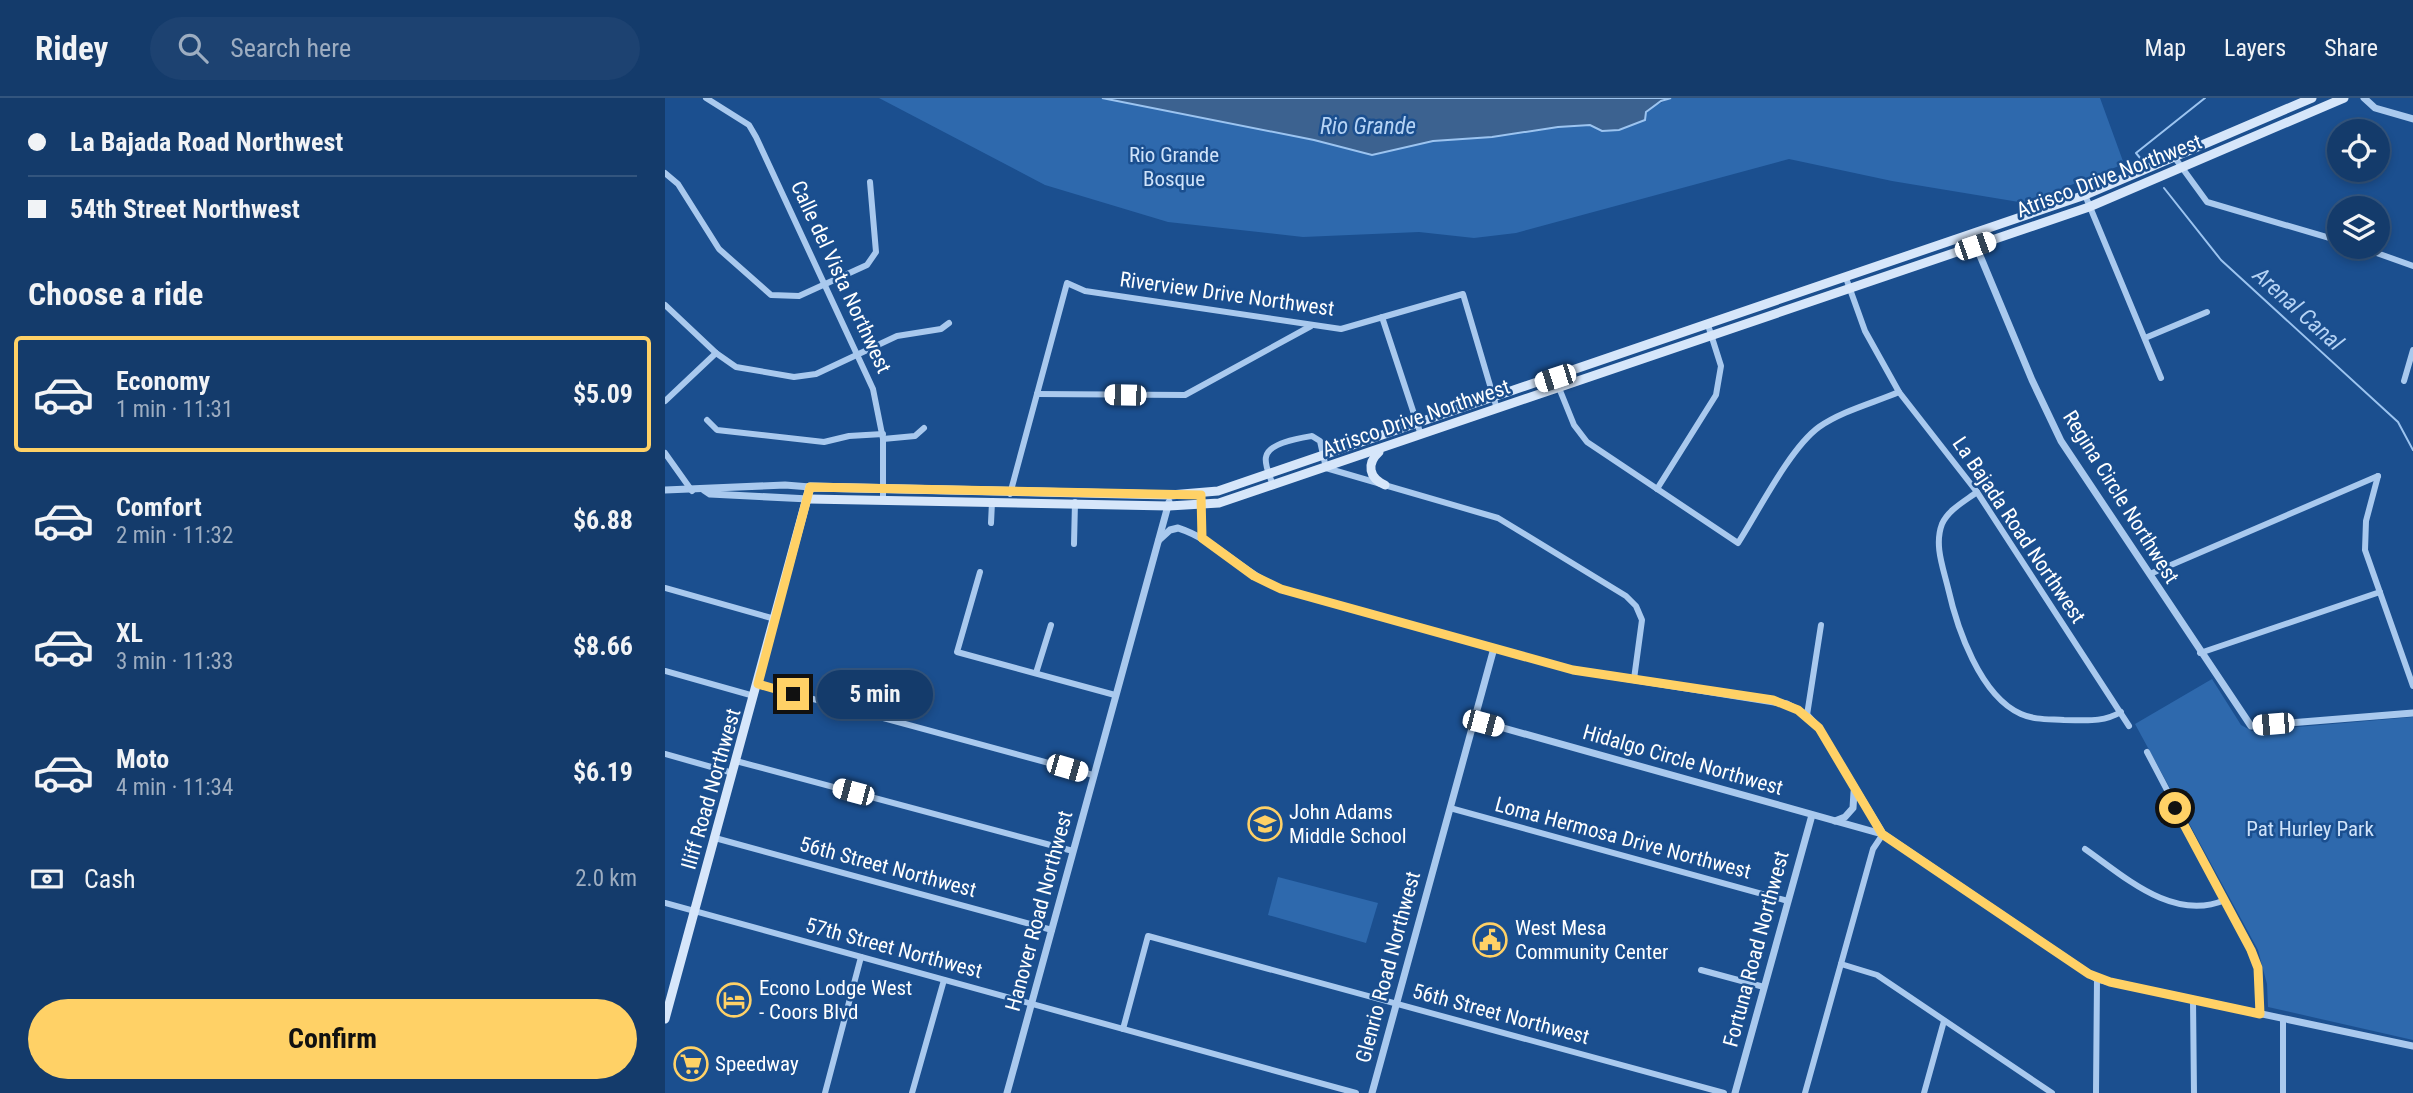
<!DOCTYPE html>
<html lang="en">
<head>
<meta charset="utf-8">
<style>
	:root { --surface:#143b6b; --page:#1d4271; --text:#f1f3f6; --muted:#9dadc1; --line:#33557e; --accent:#ffd166 }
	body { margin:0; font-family:"Roboto Condensed",sans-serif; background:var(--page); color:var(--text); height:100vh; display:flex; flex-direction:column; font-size:26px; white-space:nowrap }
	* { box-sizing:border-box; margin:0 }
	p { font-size:23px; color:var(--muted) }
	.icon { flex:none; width:38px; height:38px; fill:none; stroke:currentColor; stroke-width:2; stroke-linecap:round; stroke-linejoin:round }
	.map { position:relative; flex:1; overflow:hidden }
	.drawer { display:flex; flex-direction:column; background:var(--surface); width:665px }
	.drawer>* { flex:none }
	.banner { display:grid; align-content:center; height:154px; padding:0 28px; background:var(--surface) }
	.controls { position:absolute; left:1662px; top:21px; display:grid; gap:14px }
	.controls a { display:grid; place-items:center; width:63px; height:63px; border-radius:50%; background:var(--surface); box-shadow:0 4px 10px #0003,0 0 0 2px var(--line); font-size:35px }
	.end { position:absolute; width:32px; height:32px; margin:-16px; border:9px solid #ffd166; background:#111; box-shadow:0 0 0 4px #111 }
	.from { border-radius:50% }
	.bubble { position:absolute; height:49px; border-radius:24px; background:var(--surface); box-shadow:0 4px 10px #0003,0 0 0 2px var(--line); font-size:23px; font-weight:700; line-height:49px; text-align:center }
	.car { position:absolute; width:21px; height:42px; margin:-21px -10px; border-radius:9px; box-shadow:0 0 5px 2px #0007; background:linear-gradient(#fff 24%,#345 0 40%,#fff 0 76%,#345 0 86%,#fff 0) }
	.banner b { display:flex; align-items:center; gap:24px; height:66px; font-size:26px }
	.banner b+b { border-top:2px solid var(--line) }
	.banner i { width:18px; height:18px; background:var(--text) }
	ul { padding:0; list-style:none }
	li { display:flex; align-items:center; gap:21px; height:116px; margin:0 14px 10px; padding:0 14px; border:4px solid transparent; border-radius:7px }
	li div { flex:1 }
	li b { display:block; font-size:26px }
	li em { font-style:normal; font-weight:700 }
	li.selected { border-color:var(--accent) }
	li>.icon { width:63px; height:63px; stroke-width:1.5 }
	h2 { padding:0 28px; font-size:32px; line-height:84px }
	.pay { display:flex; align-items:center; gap:18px; height:77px; padding:0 28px; font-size:26px }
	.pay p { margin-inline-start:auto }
	.cta { display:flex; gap:14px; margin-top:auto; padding:14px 28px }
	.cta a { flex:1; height:80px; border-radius:42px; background:var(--accent); color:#111; font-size:28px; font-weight:700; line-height:80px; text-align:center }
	header { display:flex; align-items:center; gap:42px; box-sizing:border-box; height:98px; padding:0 35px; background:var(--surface); border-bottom:2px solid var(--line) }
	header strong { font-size:33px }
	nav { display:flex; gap:38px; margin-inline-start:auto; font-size:24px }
	.search { width:490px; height:63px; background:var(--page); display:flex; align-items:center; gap:18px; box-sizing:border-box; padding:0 24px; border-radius:38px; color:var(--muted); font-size:26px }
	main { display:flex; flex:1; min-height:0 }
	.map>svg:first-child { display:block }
	.green { fill:#2e69ad }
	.water { fill:#3c6290; stroke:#9cc4f0; stroke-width:2 }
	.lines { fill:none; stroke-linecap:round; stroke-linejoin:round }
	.stream { stroke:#9cc4f0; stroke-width:2 }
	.minor { stroke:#a9c9ee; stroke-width:6 }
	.tertiary { stroke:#a9c9ee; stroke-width:7 }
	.secondary { stroke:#d6e6fa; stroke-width:9 }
	.route { stroke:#ffd166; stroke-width:9 }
	.labels { text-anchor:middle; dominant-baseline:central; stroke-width:5; stroke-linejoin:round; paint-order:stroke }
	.park-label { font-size:21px; fill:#cfe3fa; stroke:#1b4f8f }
	.street-label { font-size:21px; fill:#fff; stroke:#1b4f8f }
	.poi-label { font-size:21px; fill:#fff; stroke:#1b4f8f; text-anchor:start }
	.water-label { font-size:23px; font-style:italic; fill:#b5d3f5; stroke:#1b4f8f }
</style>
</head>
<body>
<header>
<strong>Ridey</strong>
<div class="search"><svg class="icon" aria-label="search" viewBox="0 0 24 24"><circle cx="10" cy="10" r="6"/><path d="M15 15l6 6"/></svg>Search here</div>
<nav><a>Map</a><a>Layers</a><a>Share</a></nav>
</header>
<main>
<section class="drawer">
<div class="banner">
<b><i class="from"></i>La Bajada Road Northwest</b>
<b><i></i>54th Street Northwest</b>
</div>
<h2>Choose a ride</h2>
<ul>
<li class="selected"><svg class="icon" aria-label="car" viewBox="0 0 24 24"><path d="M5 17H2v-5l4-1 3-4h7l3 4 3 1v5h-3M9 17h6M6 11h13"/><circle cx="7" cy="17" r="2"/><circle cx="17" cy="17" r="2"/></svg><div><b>Economy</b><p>1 min · 11:31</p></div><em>$5.09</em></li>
<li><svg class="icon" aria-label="car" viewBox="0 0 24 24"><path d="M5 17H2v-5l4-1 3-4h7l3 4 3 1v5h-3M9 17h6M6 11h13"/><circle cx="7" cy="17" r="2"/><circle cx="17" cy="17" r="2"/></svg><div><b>Comfort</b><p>2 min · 11:32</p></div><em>$6.88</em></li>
<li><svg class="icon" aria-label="car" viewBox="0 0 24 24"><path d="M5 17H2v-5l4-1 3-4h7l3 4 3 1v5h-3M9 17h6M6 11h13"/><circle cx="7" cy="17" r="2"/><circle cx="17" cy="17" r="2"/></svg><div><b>XL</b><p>3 min · 11:33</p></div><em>$8.66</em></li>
<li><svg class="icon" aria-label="car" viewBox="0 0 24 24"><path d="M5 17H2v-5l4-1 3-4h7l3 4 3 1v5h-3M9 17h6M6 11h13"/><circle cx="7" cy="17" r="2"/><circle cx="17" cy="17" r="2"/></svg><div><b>Moto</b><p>4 min · 11:34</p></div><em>$6.19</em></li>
</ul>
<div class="pay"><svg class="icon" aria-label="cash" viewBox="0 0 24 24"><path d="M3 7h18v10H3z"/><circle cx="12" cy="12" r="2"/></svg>Cash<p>2.0 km</p></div>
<div class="cta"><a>Confirm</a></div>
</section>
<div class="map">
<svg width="1748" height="995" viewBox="0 0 1748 995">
	<rect width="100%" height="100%" fill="#1b4f8f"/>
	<!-- green -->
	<g class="green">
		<path d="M214,0H437L649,42L707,57L768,43L827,39L893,29L925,27L937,33L1006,0H1435L1459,66L1360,105L1227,83L1124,61L851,135L809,140L754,134L638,139L503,124L380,87Z"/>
		<path d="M1547,581L1576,627L1587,633L1748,619V942L1603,909L1602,886L1593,852L1470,626Z"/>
		<path d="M613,779L713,805L701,845L603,817Z"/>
	</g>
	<!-- water -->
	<path class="water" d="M437,0H1006L996,3L981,14L980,22L954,32L937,33L925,27L893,29L827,39L768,43L707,57L649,42Z"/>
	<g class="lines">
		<!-- stream -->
		<g class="stream">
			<path d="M1480,66L1471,55L1540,0"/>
			<path d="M1499,90L1556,162L1733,324L1748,352"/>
		</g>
		<!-- minor -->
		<g class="minor">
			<path d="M41,0L84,27L91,39L208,291L218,341V402"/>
			<path d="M1510,60L1542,104L1675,143"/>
			<path d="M0,75L13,86L54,151L106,197L134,198L202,167L211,154L205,84"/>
			<path d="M1420,97L1496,280"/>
			<path d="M1695,149L1748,168"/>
			<path d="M1181,180L1200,233L1234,294L1312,394L1464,628"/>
			<path d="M0,207L51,255L71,269L129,279L151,276L232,238L276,231L284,225"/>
			<path d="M717,219L756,337"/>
			<path d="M1480,240L1542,214"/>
			<path d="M890,280L909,327L922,344L1073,445C1093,414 1125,350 1154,329C1177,313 1208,305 1234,294"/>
			<path d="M1739,283L1748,252"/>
			<path d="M372,296L520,297L646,228"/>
			<path d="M0,303L51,255"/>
			<path d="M42,322L52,332L159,344L184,338L218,336"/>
			<path d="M218,341L250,338L259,330"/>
			<path d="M0,355L27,393"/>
			<path d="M1713,378L1701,423L1700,452L1748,588"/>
			<path d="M608,388C606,380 599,367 601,359C603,345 635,340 647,338L655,343L661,370L833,420L961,498L971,508L977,522L969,581"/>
			<path d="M992,391L1051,297L1056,268L1043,227"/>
			<path d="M1312,394C1300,403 1283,412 1277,426C1269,447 1278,469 1283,490C1292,530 1315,598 1356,616C1369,622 1384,621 1399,622C1420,622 1437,625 1456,614"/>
			<path d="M345,396L402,185L420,193L676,231L798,196L832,311"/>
			<path d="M326,425L327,404"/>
			<path d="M409,446L410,404"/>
			<path d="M315,474L292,554L450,597"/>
			<path d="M1485,476L1713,378"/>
			<path d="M0,490L110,521"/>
			<path d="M1535,555L1715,494"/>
			<path d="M0,573L89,598"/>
			<path d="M371,575L386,527"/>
			<path d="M93,586L428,677"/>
			<path d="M1142,617L1156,527"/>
			<path d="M1482,654L1586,852L1593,870L1595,916"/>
			<path d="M0,656L68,675"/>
			<path d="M71,663L408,753"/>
			<path d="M785,710L1123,803"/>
			<path d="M50,740L387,832"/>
			<path d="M1420,751C1460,779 1508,824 1560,802"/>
			<path d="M0,805L691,995"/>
			<path d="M1176,866L1212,877L1387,995"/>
			<path d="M1036,872L1099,889"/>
			<path d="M1528,902L1529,995"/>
			<path d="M1618,921V995"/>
			<path d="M458,931L483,838L1059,995"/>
			<path d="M160,995L196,859"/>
			<path d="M247,995L279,882"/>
			<path d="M1140,995L1208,751L1218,736"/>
			<path d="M1259,995L1279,923"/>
			<path d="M1431,995L1432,881"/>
		</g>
		<!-- tertiary -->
		<g class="tertiary">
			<path d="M1699,0L1710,10L1748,21"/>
			<path d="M1306,136L1367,282L1396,343L1586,628L1748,615"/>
			<path d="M0,392L120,387L145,389"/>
			<path d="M39,392L45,396L144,401"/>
			<path d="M536,397L537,440"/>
			<path d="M494,442L505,432L513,430C551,442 579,476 616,491L908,572L1122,606L1142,617L1154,630L1218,736L1432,881L1748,948"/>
			<path d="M810,622L1217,736"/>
			<path d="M1170,723L1180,719L1188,710L1189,694"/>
			<path d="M342,995L504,404"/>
			<path d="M707,995L829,550"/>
			<path d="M1070,995L1147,717"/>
		</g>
		<!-- secondary -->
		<g class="secondary">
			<path d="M714,354C701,366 704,380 720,387"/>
			<path d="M144,401L504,408L554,405L1424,109L1679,0"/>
			<path d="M0,921L145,389L505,397L553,393L1420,97L1647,0"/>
		</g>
	</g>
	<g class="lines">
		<!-- route -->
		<path class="route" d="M128,596L93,586L145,389L536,397L537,440L589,478L616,491L908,572L1108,602L1133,612L1154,630L1217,736L1424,876L1445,884L1595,916L1593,870L1586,852L1510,710"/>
	</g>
	<!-- icons -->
	<defs>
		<symbol id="school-ring" viewBox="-11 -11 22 22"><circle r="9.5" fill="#1b4f8f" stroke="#ffd166" stroke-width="1.5"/><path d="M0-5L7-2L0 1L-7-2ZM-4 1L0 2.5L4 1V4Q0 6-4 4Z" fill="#ffd166"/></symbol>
		<symbol id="civic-ring" viewBox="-11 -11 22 22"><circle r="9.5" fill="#1b4f8f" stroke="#ffd166" stroke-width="1.5"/><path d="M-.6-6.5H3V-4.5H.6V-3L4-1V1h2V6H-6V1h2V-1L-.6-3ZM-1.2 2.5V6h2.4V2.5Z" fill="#ffd166"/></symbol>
		<symbol id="hotel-ring" viewBox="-11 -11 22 22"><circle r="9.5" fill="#1b4f8f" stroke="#ffd166" stroke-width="1.5"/><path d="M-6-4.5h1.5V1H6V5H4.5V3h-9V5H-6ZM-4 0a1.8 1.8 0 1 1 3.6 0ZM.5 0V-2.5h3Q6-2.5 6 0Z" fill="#ffd166"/></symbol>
		<symbol id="supermarket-ring" viewBox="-11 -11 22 22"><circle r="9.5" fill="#1b4f8f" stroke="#ffd166" stroke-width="1.5"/><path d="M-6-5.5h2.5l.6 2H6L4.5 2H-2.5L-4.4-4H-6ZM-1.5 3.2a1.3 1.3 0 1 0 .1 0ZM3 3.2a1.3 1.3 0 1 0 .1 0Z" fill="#ffd166"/></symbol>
	</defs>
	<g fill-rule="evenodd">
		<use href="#school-ring" x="581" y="707" width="38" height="38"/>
		<use href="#civic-ring" x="806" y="823" width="38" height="38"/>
		<use href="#hotel-ring" x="50" y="883" width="38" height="38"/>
		<use href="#supermarket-ring" x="7" y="947" width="38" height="38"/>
	</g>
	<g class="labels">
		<!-- park labels -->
		<g class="park-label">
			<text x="509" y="57">Rio Grande<tspan x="509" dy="24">Bosque</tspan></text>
			<text x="1645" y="731">Pat Hurley Park</text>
		</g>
		<!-- street labels -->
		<g class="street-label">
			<text transform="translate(1444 78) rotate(-21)">Atrisco Drive Northwest</text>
			<text transform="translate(176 179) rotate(65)">Calle del Vista Northwest</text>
			<text transform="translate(562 196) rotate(8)">Riverview Drive Northwest</text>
			<text transform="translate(751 320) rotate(-19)">Atrisco Drive Northwest</text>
			<text transform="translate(1456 399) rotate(58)">Regina Circle Northwest</text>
			<text transform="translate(1354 432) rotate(56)">La Bajada Road Northwest</text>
			<text transform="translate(1018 662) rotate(16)">Hidalgo Circle Northwest</text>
			<text transform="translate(46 691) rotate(-74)">Iliff Road Northwest</text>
			<text transform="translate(958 740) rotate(15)">Loma Hermosa Drive Northwest</text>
			<text transform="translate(223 769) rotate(15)">56th Street Northwest</text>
			<text transform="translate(374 813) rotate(-75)">Hanover Road Northwest</text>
			<text transform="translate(229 850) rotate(15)">57th Street Northwest</text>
			<text transform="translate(1091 851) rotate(-75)">Fortuna Road Northwest</text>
			<text transform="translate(723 869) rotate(-75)">Glenrio Road Northwest</text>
			<text transform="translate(836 916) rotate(15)">56th Street Northwest</text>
		</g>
		<!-- poi labels -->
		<g class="poi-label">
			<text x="624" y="714">John Adams<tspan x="624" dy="24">Middle School</tspan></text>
			<text x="850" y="830">West Mesa<tspan x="850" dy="24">Community Center</tspan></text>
			<text x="94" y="890">Econo Lodge West<tspan x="94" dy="24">- Coors Blvd</tspan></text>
			<text x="50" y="966">Speedway</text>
		</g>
		<!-- water labels -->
		<g class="water-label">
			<text x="703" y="28">Rio Grande</text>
			<text transform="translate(1633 211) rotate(42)">Arenal Canal</text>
		</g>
	</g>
</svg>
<div class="controls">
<a><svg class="icon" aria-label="locate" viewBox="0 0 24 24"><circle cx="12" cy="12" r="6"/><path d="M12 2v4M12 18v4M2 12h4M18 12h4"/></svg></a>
<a><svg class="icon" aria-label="layers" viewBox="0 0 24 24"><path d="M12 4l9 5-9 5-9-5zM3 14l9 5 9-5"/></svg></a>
</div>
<i class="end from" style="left:1510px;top:710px"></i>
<i class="end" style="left:128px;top:596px"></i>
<div class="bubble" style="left:152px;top:572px;width:116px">5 min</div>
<i class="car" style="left:1310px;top:148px;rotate:71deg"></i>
<i class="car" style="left:890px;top:280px;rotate:252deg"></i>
<i class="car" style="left:460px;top:297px;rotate:271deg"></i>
<i class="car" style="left:818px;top:625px;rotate:105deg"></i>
<i class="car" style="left:1608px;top:626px;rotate:265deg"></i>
<i class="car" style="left:402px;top:670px;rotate:106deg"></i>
<i class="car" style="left:188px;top:694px;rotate:285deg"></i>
</div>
</main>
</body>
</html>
